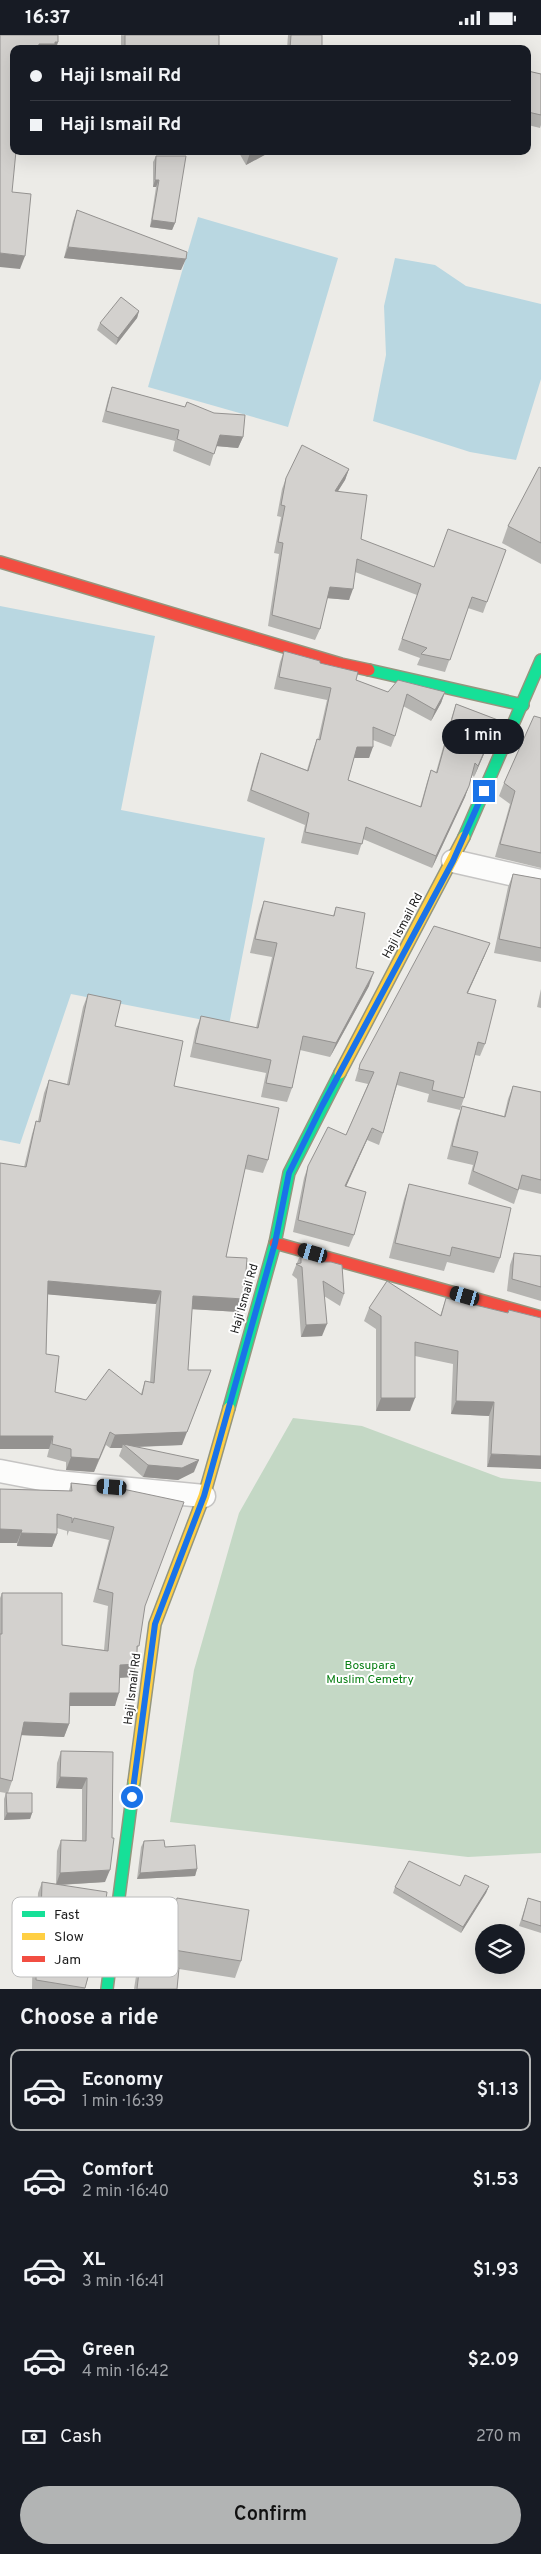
<!DOCTYPE html>
<html lang="en">
<head>
<meta charset="utf-8">
<style>
	:root { --surface:#171b24; --page:#242831; --text:#f1f3f6; --muted:#9ea1a6; --line:#363941; --accent:#b2b4b4 }
	body { margin:0; font-family:Overpass,sans-serif; background:var(--page); color:var(--text); height:100vh; display:flex; flex-direction:column; font-size:19px; white-space:nowrap }
	* { box-sizing:border-box; margin:0 }
	p { font-size:16px; color:var(--muted) }
	.icon { flex:none; width:28px; height:28px; fill:none; stroke:currentColor; stroke-width:2; stroke-linecap:round; stroke-linejoin:round }
	.map { position:relative; height:1954px; overflow:hidden }
	.drawer { display:flex; flex-direction:column; background:var(--surface); flex:1 }
	.drawer>* { flex:none }
	.banner { position:absolute; left:10px; top:10px; width:521px; height:110px; border-radius:10px; box-shadow:0 5px 20px #0002; display:grid; align-content:center; height:110px; padding:0 20px; background:var(--surface) }
	.buttons { position:absolute; left:475px; top:1889px; display:grid; gap:10px }
	.buttons a { display:grid; place-items:center; width:50px; height:50px; border-radius:50%; background:var(--surface); box-shadow:0 5px 20px #0002; font-size:25px }
	.end { position:absolute; width:22px; height:22px; margin:-11px; border:6px solid #1a73e8; background:#fff; box-shadow:0 0 0 2px #fff }
	.from { border-radius:50% }
	.bubble { position:absolute; height:35px; border-radius:18px; background:var(--surface); box-shadow:0 5px 20px #0002; font-size:16px; font-weight:600; line-height:35px; text-align:center }
	.car { position:absolute; width:15px; height:30px; margin:-15px -8px; border-radius:6px; box-shadow:0 0 4px 1px #0007; background:linear-gradient(#222 24%,#8ab4d8 0 40%,#222 0 76%,#8ab4d8 0 86%,#222 0) }
	.banner b { display:flex; align-items:center; gap:18px; height:48px; font-size:19px }
	.banner b+b { border-top:1px solid var(--line) }
	.banner i { width:12px; height:12px; background:var(--text) }
	ul { padding:0; list-style:none }
	li { display:flex; align-items:center; gap:15px; height:82px; margin:0 10px 8px; padding:0 10px; border:2px solid transparent; border-radius:10px }
	li div { flex:1 }
	li b { display:block; font-size:19px }
	li em { font-style:normal; font-weight:600 }
	li.selected { border-color:var(--accent) }
	li>.icon { width:45px; height:45px; stroke-width:1.5 }
	h2 { padding:0 20px; font-size:22px; line-height:60px }
	.pay { display:flex; align-items:center; gap:12px; height:55px; padding:0 20px; font-size:19px }
	.pay p { margin-inline-start:auto }
	.primary-button { display:flex; gap:10px; margin-top:auto; padding:10px 20px }
	.primary-button a { flex:1; height:58px; border-radius:30px; background:var(--accent); color:#111; font-size:20px; font-weight:600; line-height:58px; text-align:center }
	.status { display:flex; justify-content:space-between; align-items:center; height:35px; padding:0 25px; background:var(--surface); direction:ltr }
	.status svg { height:14px; fill:currentColor }
	.map>svg:first-child { display:block }
	.cemetery { fill:#c4d8c5 }
	.water { fill:#b9d7e1 }
	.lines { fill:none; stroke-linecap:round; stroke-linejoin:round }
	.street-casing { stroke:#c5c4c3; stroke-width:25 }
	.fast-casing { stroke:#94967e; stroke-width:14 }
	.slow-casing { stroke:#94967e; stroke-width:14 }
	.jam-casing { stroke:#94967e; stroke-width:14 }
	.street { stroke:#fcfcfb; stroke-width:22 }
	.fast { stroke:#16e098; stroke-width:11 }
	.slow { stroke:#ffcf43; stroke-width:11 }
	.jam { stroke:#f24e42; stroke-width:11 }
	.wall { fill:#b5b4b1; fill-rule:evenodd }
	.shaded-wall { fill:#949290 }
	.building { fill:#d3d1ce; stroke:#949290; fill-rule:evenodd }
	.route { stroke:#1a73e8; stroke-width:6 }
	.labels { text-anchor:middle; dominant-baseline:central; stroke-width:4; stroke-linejoin:round; paint-order:stroke }
	.street-label { font-size:12px; fill:#1e1e1e; stroke:#fff }
	.park-label { font-size:12px; fill:#097f15; stroke:#fff }
	.key { fill:#fff; stroke:#bcbcbc; stroke-width:1 }
	.key-label { font-size:14px; fill:#1e1e1e }
</style>
</head>
<body>
<div class="status"><b>16:37</b><svg viewBox="0 0 49 12"><path d="M0 12V9h3v3zM5 12V6h3v6zM10 12V3h3v9zM15 12V0h3v12zM26 1h20v11H26zM47 4h2v5h-2z"/></svg></div>
<div class="map">
<svg width="541" height="1954" viewBox="0 0 541 1954">
	<rect width="100%" height="100%" fill="#ecebe7"/>
	<!-- cemetery -->
	<path class="cemetery" d="M293,1383L362,1391L501,1443L541,1447V1818L468,1822L170,1787L194,1635L239,1478Z"/>
	<!-- water -->
	<g class="water">
		<path d="M198,182L338,223L288,392L148,352Z"/>
		<path d="M395,223L435,230L466,251L541,269V344L516,425L470,417L373,386L386,320L384,271Z"/>
		<path d="M0,571L155,601L121,775L265,803L229,990L71,959L20,1109L0,1105Z"/>
	</g>
	<g class="lines">
		<defs>
			<g id="street">
				<path d="M453,826L541,846"/>
				<path d="M0,1436L57,1447L204,1461"/>
			</g>
			<g id="fast">
				<path d="M369,635L523,670"/>
				<path d="M464,802L541,625"/>
				<path d="M229,1373L275,1208L289,1138L340,1038"/>
				<path d="M107,1954L134,1747"/>
			</g>
			<g id="slow">
				<path d="M340,1038L464,802"/>
				<path d="M134,1747L155,1589L204,1461L229,1373"/>
			</g>
			<g id="jam">
				<path d="M0,527L341,629L369,635"/>
				<path d="M275,1208L541,1282"/>
			</g>
		</defs>
		<!-- street casing -->
		<use href="#street" class="street-casing"/>
		<!-- fast casing -->
		<use href="#fast" class="fast-casing"/>
		<!-- slow casing -->
		<use href="#slow" class="slow-casing"/>
		<!-- jam casing -->
		<use href="#jam" class="jam-casing"/>
		<!-- street -->
		<use href="#street" class="street"/>
		<!-- fast -->
		<use href="#fast" class="fast"/>
		<!-- slow -->
		<use href="#slow" class="slow"/>
		<!-- jam -->
		<use href="#jam" class="jam"/>
	</g>
	<!-- wall -->
	<g class="wall">
		<rect x="121" y="0" width="98" height="14"/>
		<path d="M288,0H322V14H287Z"/>
		<path d="M528,36L541,39V90L540,93L528,90Z"/>
		<path d="M238,116H272L246,130Z"/>
		<path d="M156,121L175,188L172,195L150,192L156,152H153V127Z"/>
		<path d="M77,175L181,235L64,223L73,186Z"/>
		<path d="M139,276L137,283L116,310L97,295L100,288Z"/>
		<path d="M112,352L185,372L187,367L243,402L238,413L216,411L210,431L173,416L175,406L102,387L108,364Z"/>
		<path d="M541,433V529L502,508L508,491Z"/>
		<path d="M349,434L345,445L338,456L361,504L487,567L483,578L468,573L445,637L417,630L420,623L398,615L417,560L355,537L349,565L327,563L320,594L315,605L268,591L279,519L274,518L281,482L277,481L282,454L286,443Z"/>
		<path d="M284,616L320,628L356,645L388,657H445L441,668L431,686L403,671L395,701L391,712L373,705L369,723H354L348,745L420,772L427,747L431,735L436,737L452,681L456,669L498,685L494,696L474,742L472,740L465,762L432,833L363,804L358,820L301,808L305,790L247,766L257,729L261,718L307,735L313,715L317,704L318,705L327,665L274,654L280,627Z"/>
		<path d="M541,683V833L495,822L510,769L499,761L504,748Z"/>
		<path d="M513,839L541,844V927L494,918L508,852Z"/>
		<path d="M264,866L333,881L336,872L356,933L369,951L330,1022L300,1015L292,1053L287,1067L261,1062L266,1038L190,1022L196,994L201,981L256,993L272,922L250,918L259,880Z"/>
		<path d="M485,920L468,958L485,1009L480,1021L475,1020L464,1063L460,1075L427,1067L429,1059L397,1050L383,1098L379,1110L367,1105L346,1151L354,1200L349,1212L293,1197L304,1143L308,1131L346,1100L368,1049L355,1046L360,1029Z"/>
		<path d="M541,954V973L537,972Z"/>
		<path d="M88,959L115,991L174,1051L268,1125L263,1138L245,1134L226,1222L239,1277L192,1274L182,1410L139,1412L194,1437L178,1445L143,1442L119,1421L122,1413H110L106,1410L94,1437L66,1435V1427L47,1422L49,1414H0V1128L24,1132L32,1099L36,1086H38L44,1058L49,1045L67,1049L83,972ZM48,1259L156,1269L150,1347L145,1346L141,1359L86,1365L55,1357L46,1319Z"/>
		<path d="M513,1051L541,1057V1159L519,1154L514,1169L468,1149L473,1130L447,1124L457,1085L462,1071L504,1081L508,1064Z"/>
		<path d="M409,1149L500,1223L494,1238L447,1227L444,1236L389,1223L404,1164Z"/>
		<path d="M301,1218L321,1227L344,1259L340,1271L324,1261L322,1301L301,1302L297,1244L292,1240Z"/>
		<path d="M514,1218L541,1221V1266L507,1256L510,1230Z"/>
		<path d="M446,1263L507,1278L509,1275L541,1283L487,1432L489,1381L451,1379L453,1329L415,1321L410,1376H376V1294L364,1286L369,1273L440,1281Z"/>
		<path d="M71,1448L118,1453L145,1571L137,1617V1629L132,1642L120,1643L115,1671H70L69,1689L64,1702L21,1700L12,1746L8,1758L32,1778L30,1784L4,1785V1764L6,1758L0,1757V1563L2,1558L62,1610L104,1615L108,1571L93,1567L109,1505L69,1496L67,1501V1496L57,1493V1499L52,1512L17,1511V1508H0V1454L69,1456Z"/>
		<path d="M61,1716L113,1717L105,1847L60,1850L104,1878L100,1889H98L97,1909L85,1954H32L33,1893L37,1881L38,1858L42,1847L56,1849L57,1816L61,1805H82V1754L56,1753L57,1728Z"/>
		<path d="M144,1806L165,1812L197,1834L195,1841L137,1844L141,1812Z"/>
		<path d="M489,1851L486,1858L461,1898L393,1858L395,1852Z"/>
		<path d="M177,1863L241,1926L235,1943L179,1934L177,1954H134L136,1941L140,1928L162,1931L170,1880Z"/>
		<path d="M528,1863L541,1867V1898L519,1891Z"/>
	</g>
	<!-- shaded-wall -->
	<g class="shaded-wall">
		<path d="M55,7H58L56,14H37L39,9Z"/>
		<path d="M253,116H272L246,130L250,118Z"/>
		<path d="M155,145H159L156,152H153Z"/>
		<path d="M152,185L175,188L172,195L150,192Z"/>
		<path d="M68,212L186,224L181,235L64,223Z"/>
		<path d="M0,218L25,221L20,234L0,232Z"/>
		<path d="M139,276L137,283L116,310L118,303Z"/>
		<path d="M220,400L243,402L238,413L216,411Z"/>
		<path d="M349,434L345,445L331,467L335,456Z"/>
		<path d="M330,552L353,554L349,565L326,563Z"/>
		<path d="M445,657L441,668L431,686L435,675Z"/>
		<path d="M498,685L494,696L474,742L478,731Z"/>
		<path d="M357,712H373L369,723H353Z"/>
		<path d="M469,751L465,762L432,833L436,821Z"/>
		<path d="M490,908L485,920L462,970L467,958Z"/>
		<path d="M374,937L369,951L330,1022L336,1008Z"/>
		<path d="M372,1093L367,1105L341,1163L345,1151Z"/>
		<path d="M48,1246L161,1256L156,1269L43,1259Z"/>
		<path d="M193,1261L244,1264L239,1277L189,1274Z"/>
		<path d="M327,1289L322,1301L301,1302L306,1290Z"/>
		<path d="M211,1335L182,1410L128,1412L123,1409L122,1413H110L115,1400Z"/>
		<path d="M381,1363H415L410,1376H376Z"/>
		<path d="M456,1366L494,1367L489,1381L451,1379Z"/>
		<path d="M110,1397L94,1437L66,1435L71,1422Z"/>
		<path d="M0,1401H53L49,1414H0Z"/>
		<path d="M491,1419L541,1421V1434L487,1432Z"/>
		<path d="M199,1425L194,1437L178,1445L143,1442L148,1430Z"/>
		<path d="M0,1494L22,1495L17,1508H0Z"/>
		<path d="M21,1498L57,1499L52,1512L17,1511Z"/>
		<path d="M137,1629L132,1642L115,1643L120,1630Z"/>
		<path d="M70,1658H119L115,1671H66Z"/>
		<path d="M24,1687L69,1689L64,1702L19,1700Z"/>
		<path d="M60,1742L87,1743L82,1754L56,1753Z"/>
		<path d="M7,1778H32L30,1784L4,1785Z"/>
		<path d="M197,1834L195,1841L137,1844L140,1838Z"/>
		<path d="M110,1835L105,1847L56,1850L60,1838Z"/>
		<path d="M489,1851L486,1858L461,1898L463,1892Z"/>
		<path d="M98,1878H104L100,1889H94Z"/>
	</g>
	<!-- building -->
	<g class="building">
		<path d="M0,0H58V7H55V9H39L38,14H14V116H16L12,157L31,159L25,221L0,218Z"/>
		<rect x="125" y="0" width="94" height="14"/>
		<path d="M291,0H322V14H290Z"/>
		<path d="M528,36L541,39V80L528,77Z"/>
		<path d="M156,121H186L175,188L152,185L159,145H155Z"/>
		<path d="M77,175L187,217L186,224L68,212Z"/>
		<path d="M121,262L139,276L118,303L100,288Z"/>
		<path d="M112,352L185,372L187,367L214,378L245,380L243,402L220,400L214,419L177,404L179,395L106,376Z"/>
		<path d="M302,410L349,434L335,456L367,460L361,504L434,532L448,494L506,515L487,567L472,562L450,625L421,619L427,613L402,604L421,549L357,524L353,554L330,552L320,594L272,580L283,508L278,507L285,471L281,470L286,443Z"/>
		<path d="M539,432L541,433V508L508,491Z"/>
		<path d="M284,616L320,626V628L358,637L356,645L388,657L398,645L445,657L435,675L407,659L395,701L373,692V712H357L348,745L421,772L431,735L437,738L456,669L498,685L478,731L475,728L469,751L436,821L366,792L362,809L305,797L309,778L251,755L261,718L308,736L317,704L320,705L331,653L279,642Z"/>
		<path d="M534,681L541,683V818L500,809L515,756L504,748Z"/>
		<path d="M513,839L541,844V913L499,904Z"/>
		<path d="M264,866L334,881L336,872L365,878L356,933L374,937L336,1008L303,1001L292,1053L266,1048L271,1025L195,1008L201,981L258,993L277,908L255,904Z"/>
		<path d="M434,891L490,908L467,958L496,965L485,1009L478,1007L464,1063L432,1055L434,1046L400,1037L383,1098L372,1093L345,1151L366,1157L354,1200L298,1185L308,1131L328,1092L346,1100L374,1037L359,1034L360,1029Z"/>
		<path d="M88,959L121,966L115,991L183,1006L174,1051L279,1073L268,1125L248,1120L226,1222L247,1223L244,1264L193,1261L188,1335H211L187,1397L115,1400L110,1397L99,1424L71,1422V1414L52,1409L53,1401H0V1128L26,1132L36,1086L40,1087L49,1045L69,1050ZM48,1246L161,1256L154,1348L145,1346L142,1360L109,1334L86,1365L55,1357L59,1321L46,1319Z"/>
		<path d="M513,1051L541,1057V1145L522,1140L518,1155L473,1136L478,1117L452,1111L462,1071L505,1082Z"/>
		<path d="M409,1149L511,1173L500,1223L452,1212L450,1221L395,1208Z"/>
		<path d="M301,1218L321,1224V1227H331L342,1230L344,1259L323,1246L327,1289L306,1290L302,1232L296,1229L301,1228Z"/>
		<path d="M514,1218L541,1221V1252L512,1244Z"/>
		<path d="M387,1246L441,1281L446,1263L508,1278L509,1275L541,1283V1421L491,1419L494,1367L456,1366L458,1316L415,1307V1363H381V1281L369,1273Z"/>
		<path d="M123,1409L199,1425L182,1433L148,1430Z"/>
		<path d="M71,1448L118,1453L184,1467L145,1571L139,1611H137V1629L120,1630L119,1658H70L69,1689L24,1687L12,1746L0,1743V1599H2V1558H62V1610L108,1616L113,1558L98,1554L114,1492L74,1483L72,1488V1483L57,1479V1499L21,1498L22,1495L0,1494V1454L72,1456Z"/>
		<path d="M61,1716L113,1717L112,1803H114L110,1835L60,1838L61,1805L86,1806L87,1743L60,1742Z"/>
		<path d="M6,1758H32V1778H7Z"/>
		<path d="M164,1805L165,1812L195,1810L197,1834L140,1838L144,1806Z"/>
		<path d="M409,1826L460,1851L465,1840L489,1851L463,1892L395,1852Z"/>
		<path d="M42,1847L107,1857L104,1878H98L97,1909L85,1953L36,1945L37,1881L41,1882Z"/>
		<path d="M177,1863L249,1875L241,1926L168,1914Z"/>
		<path d="M528,1863L541,1867V1891L522,1885Z"/>
		<path d="M140,1928L179,1933L177,1954H137Z"/>
	</g>
	<g class="lines">
		<!-- route -->
		<path class="route" d="M132,1762L155,1589L204,1461L275,1208L289,1138L322,1071L453,826L484,756"/>
	</g>
	<g class="labels">
		<!-- street labels -->
		<g class="street-label">
			<text transform="translate(403 891) rotate(-62)">Haji Ismail Rd</text>
			<text transform="translate(245 1264) rotate(-74)">Haji Ismail Rd</text>
			<text transform="translate(133 1654) rotate(-83)">Haji Ismail Rd</text>
		</g>
		<!-- park labels -->
		<g class="park-label">
			<text x="370" y="1631">Bosupara<tspan x="370" dy="14">Muslim Cemetry</tspan></text>
		</g>
	</g>
	<!-- legend -->
	<rect x="12" y="1862" width="166" height="80" rx="8" class="key"/>
	<rect x="22" y="1876" width="23" height="6" fill="#16e098"/>
	<rect x="22" y="1898" width="23" height="7" fill="#ffcf43"/>
	<rect x="22" y="1921" width="23" height="6" fill="#f24e42"/>
	<g class="key-label">
		<text x="54" y="1884">Fast</text>
		<text x="54" y="1906">Slow</text>
		<text x="54" y="1929">Jam</text>
	</g>
</svg>
<div class="buttons">
<a><svg class="icon" aria-label="layers" viewBox="0 0 24 24"><path d="M12 4l9 5-9 5-9-5zM3 14l9 5 9-5"/></svg></a>
</div>
<i class="end from" style="left:132px;top:1762px"></i>
<i class="end" style="left:484px;top:756px"></i>
<div class="bubble" style="left:442px;top:684px;width:82px">1 min</div>
<i class="car" style="left:313px;top:1218px;rotate:286deg"></i>
<i class="car" style="left:465px;top:1261px;rotate:286deg"></i>
<i class="car" style="left:112px;top:1452px;rotate:275deg"></i>
<div class="banner">
<b><i class="from"></i>Haji Ismail Rd</b>
<b><i></i>Haji Ismail Rd</b>
</div>
</div>
<section class="drawer">
<h2>Choose a ride</h2>
<ul>
<li class="selected"><svg class="icon" aria-label="car" viewBox="0 0 24 24"><path d="M5 17H2v-5l4-1 3-4h7l3 4 3 1v5h-3M9 17h6M6 11h13"/><circle cx="7" cy="17" r="2"/><circle cx="17" cy="17" r="2"/></svg><div><b>Economy</b><p>1 min · 16:39</p></div><em>$1.13</em></li>
<li><svg class="icon" aria-label="car" viewBox="0 0 24 24"><path d="M5 17H2v-5l4-1 3-4h7l3 4 3 1v5h-3M9 17h6M6 11h13"/><circle cx="7" cy="17" r="2"/><circle cx="17" cy="17" r="2"/></svg><div><b>Comfort</b><p>2 min · 16:40</p></div><em>$1.53</em></li>
<li><svg class="icon" aria-label="car" viewBox="0 0 24 24"><path d="M5 17H2v-5l4-1 3-4h7l3 4 3 1v5h-3M9 17h6M6 11h13"/><circle cx="7" cy="17" r="2"/><circle cx="17" cy="17" r="2"/></svg><div><b>XL</b><p>3 min · 16:41</p></div><em>$1.93</em></li>
<li><svg class="icon" aria-label="car" viewBox="0 0 24 24"><path d="M5 17H2v-5l4-1 3-4h7l3 4 3 1v5h-3M9 17h6M6 11h13"/><circle cx="7" cy="17" r="2"/><circle cx="17" cy="17" r="2"/></svg><div><b>Green</b><p>4 min · 16:42</p></div><em>$2.09</em></li>
</ul>
<div class="pay"><svg class="icon" aria-label="cash" viewBox="0 0 24 24"><path d="M3 7h18v10H3z"/><circle cx="12" cy="12" r="2"/></svg>Cash<p>270 m</p></div>
<div class="primary-button"><a>Confirm</a></div>
</section>
</body>
</html>
